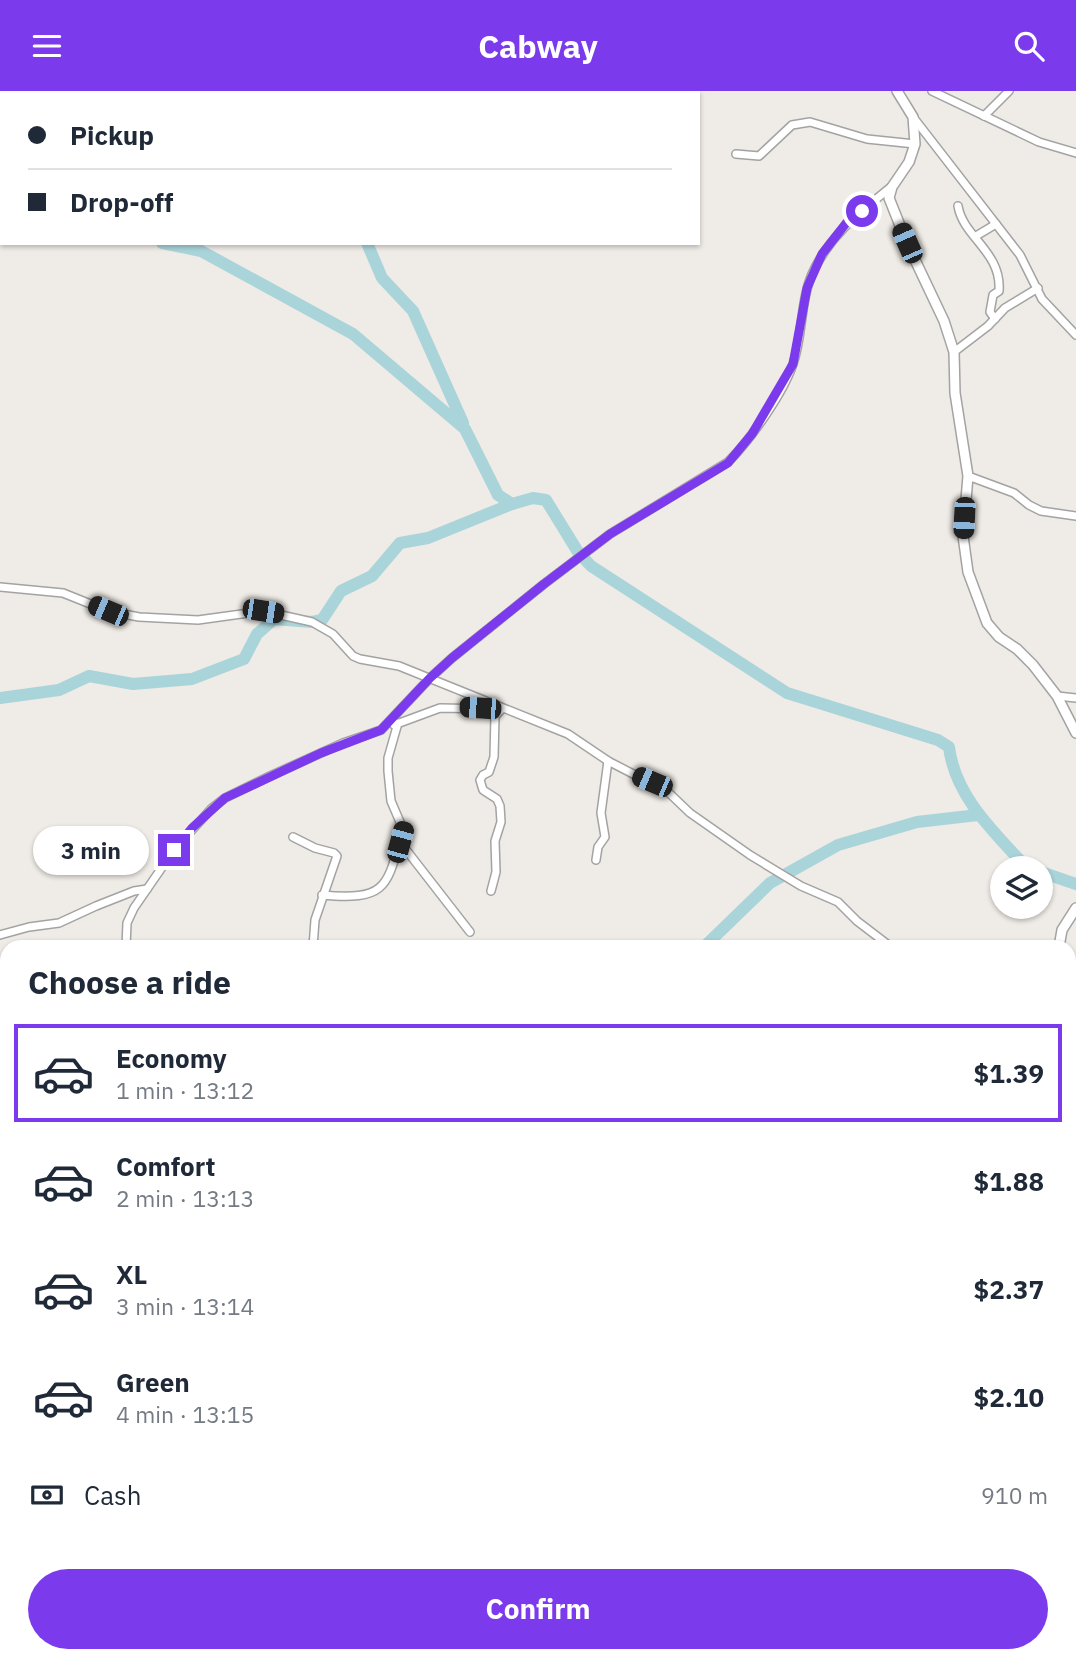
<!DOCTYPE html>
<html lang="en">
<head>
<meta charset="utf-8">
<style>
	:root { --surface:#fff; --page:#f6f6f7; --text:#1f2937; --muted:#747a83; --line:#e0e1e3; --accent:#7c3aed }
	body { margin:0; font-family:"IBM Plex Sans",sans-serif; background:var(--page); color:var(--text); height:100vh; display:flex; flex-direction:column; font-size:26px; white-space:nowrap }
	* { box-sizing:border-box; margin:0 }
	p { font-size:23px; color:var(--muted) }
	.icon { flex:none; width:38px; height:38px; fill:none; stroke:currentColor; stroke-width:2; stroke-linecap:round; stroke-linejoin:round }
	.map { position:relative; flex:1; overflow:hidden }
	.sheet { position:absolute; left:0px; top:849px; width:1076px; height:723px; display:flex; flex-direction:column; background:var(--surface); border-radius:21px 21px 0 0; box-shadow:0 2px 5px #0004 }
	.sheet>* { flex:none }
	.hud { position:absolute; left:0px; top:0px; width:700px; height:154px; box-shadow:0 2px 5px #0004; display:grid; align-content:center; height:154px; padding:0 28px; background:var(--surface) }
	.tools { position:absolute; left:990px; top:765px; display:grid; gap:14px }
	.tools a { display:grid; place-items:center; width:63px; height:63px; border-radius:50%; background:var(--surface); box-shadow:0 2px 5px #0004; font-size:35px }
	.end { position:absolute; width:32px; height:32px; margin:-16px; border:9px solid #7c3aed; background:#fff; box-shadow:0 0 0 4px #fff }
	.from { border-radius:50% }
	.bubble { position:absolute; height:49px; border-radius:24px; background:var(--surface); box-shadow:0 2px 5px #0004; font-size:23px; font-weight:700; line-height:49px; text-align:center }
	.car { position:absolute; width:21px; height:42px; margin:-21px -10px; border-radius:9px; box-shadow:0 0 5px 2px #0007; background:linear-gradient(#222 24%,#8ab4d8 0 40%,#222 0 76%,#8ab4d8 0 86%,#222 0) }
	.hud b { display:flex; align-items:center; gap:24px; height:66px; font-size:26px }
	.hud b+b { border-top:2px solid var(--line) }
	.hud i { width:18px; height:18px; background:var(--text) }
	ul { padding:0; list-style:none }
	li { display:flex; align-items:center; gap:21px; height:98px; margin:0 14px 10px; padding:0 14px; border:4px solid transparent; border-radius:0px }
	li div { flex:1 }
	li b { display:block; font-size:26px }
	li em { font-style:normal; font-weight:700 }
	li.on { border-color:var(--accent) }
	li>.icon { width:63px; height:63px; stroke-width:1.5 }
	h2 { padding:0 28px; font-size:32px; line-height:84px }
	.pay { display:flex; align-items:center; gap:18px; height:77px; padding:0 28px; font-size:26px }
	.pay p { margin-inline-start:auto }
	.cta { display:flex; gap:14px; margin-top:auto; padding:14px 28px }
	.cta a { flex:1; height:80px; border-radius:42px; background:var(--accent); color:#fff; font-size:28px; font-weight:700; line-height:80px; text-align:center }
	header { display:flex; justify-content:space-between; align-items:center; height:91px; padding:0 28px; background:var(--accent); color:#fff; font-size:32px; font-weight:700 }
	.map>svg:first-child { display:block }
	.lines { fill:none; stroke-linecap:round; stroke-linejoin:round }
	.river { stroke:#a9d4da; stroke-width:12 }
	.minor-casing { stroke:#a3a3a3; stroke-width:10 }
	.tertiary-casing { stroke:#a3a3a3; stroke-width:12 }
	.minor { stroke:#fff; stroke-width:7 }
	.tertiary { stroke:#fff; stroke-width:9 }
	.route { stroke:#7c3aed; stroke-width:9 }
</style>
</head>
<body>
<header><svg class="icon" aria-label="menu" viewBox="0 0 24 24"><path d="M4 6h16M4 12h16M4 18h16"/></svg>Cabway<svg class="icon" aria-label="search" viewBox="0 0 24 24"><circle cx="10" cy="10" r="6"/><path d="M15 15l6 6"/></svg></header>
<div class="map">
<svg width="1076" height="1571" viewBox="0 0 1076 1571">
	<rect width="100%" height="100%" fill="#efebe6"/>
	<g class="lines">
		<!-- river -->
		<g class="river">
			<path d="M311,0L312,2"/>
			<path d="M0,98H2"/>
			<path d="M162,152L201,160L353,243L465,338L498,404L512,413L533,407L546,409L578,461L591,475L787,602L938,649L949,656C955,705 993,740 1025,775L1031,777"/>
			<path d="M367,152L382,187L413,220L463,332"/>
			<path d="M0,607L59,599L89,585L133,593L192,588L244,568L257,543L274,528L312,531L322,529L341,500L372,485L400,452L428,447L512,413"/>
			<path d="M1041,781L1076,793"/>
			<path d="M704,856L770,792L838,754L917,731L978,724"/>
			<path d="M0,1360H7"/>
		</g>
		<defs>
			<g id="minor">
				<path d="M932,0L1039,51L1076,62"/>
				<path d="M0,24L2,27"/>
				<path d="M984,25L1009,0"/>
				<path d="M913,26L1020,164L1042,208L1076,244"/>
				<path d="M736,63L759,65L792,34L810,31L867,48L915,53"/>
				<path d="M958,115C963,146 1002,161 999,200L993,204L990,221L995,228"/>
				<path d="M0,143L2,136"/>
				<path d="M976,145L996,133"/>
				<path d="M954,261L988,235L1005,217L1038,197"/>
				<path d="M968,385L1014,402L1029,414L1041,420L1076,425"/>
				<path d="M0,496L63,502L108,520L139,526L198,529L263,520L312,531L333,543L353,565L360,568L399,575L568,643L608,670L668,701L690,722L750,764L801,795L838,811L857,830L891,856"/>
				<path d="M1057,605L1076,607"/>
				<path d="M394,634L440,617L494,618"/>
				<path d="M293,746L315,757L334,762L337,765L315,829L313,856"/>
				<path d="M400,751L470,841"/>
				<path d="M596,769L598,756L605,746L601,722L608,670"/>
				<path d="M491,800L496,781L495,750L501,731L500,715L497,708L483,699L480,689L483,684L489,681L494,666L495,625L502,618"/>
				<path d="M322,804C389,810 387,795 403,738L391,710L388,680V667L398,632"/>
				<path d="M0,844L29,836L59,832L96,815L134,800L147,798"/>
				<path d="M126,856L127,832L134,817L174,759L211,718L225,707L270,685L343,652L381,639L430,587L452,567L544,493L610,443L728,371C750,349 783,303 793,273C803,244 800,212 812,183C829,145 859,122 891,96"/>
				<path d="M0,970L7,980"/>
				<path d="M0,1040L7,1042"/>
				<path d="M0,1149L7,1143"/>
				<path d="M1069,1239L1076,1240"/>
				<path d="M300,1571L323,1564"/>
			</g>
			<g id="tertiary">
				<path d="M897,0L913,26L915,53L909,71L892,96L889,107L907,152L944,230L954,261L955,302L968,385L963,445L968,481L987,532L999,546L1017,558L1033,574L1057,605L1076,642"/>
				<path d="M1059,856L1062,839L1076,817"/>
				<path d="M1069,1064L1076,1075"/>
			</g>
		</defs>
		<!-- minor casing -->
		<use href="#minor" class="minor-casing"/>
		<!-- tertiary casing -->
		<use href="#tertiary" class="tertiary-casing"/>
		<!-- minor -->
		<use href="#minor" class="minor"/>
		<!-- tertiary -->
		<use href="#tertiary" class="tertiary"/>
	</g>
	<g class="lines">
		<!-- route -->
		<path class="route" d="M174,759L192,737L225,707L321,662L381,639L430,587L452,567L544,493L610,443L728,372L752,343L793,273L807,197L822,163L847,131L862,120"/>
	</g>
</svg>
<div class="tools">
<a><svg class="icon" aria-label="layers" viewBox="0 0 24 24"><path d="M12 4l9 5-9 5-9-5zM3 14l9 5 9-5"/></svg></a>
</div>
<i class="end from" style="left:862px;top:120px"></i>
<i class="end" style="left:174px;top:759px"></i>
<div class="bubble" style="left:33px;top:735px;width:116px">3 min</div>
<i class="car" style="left:907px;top:152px;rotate:336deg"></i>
<i class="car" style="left:964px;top:427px;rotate:183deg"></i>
<i class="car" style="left:108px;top:520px;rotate:293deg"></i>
<i class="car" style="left:263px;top:520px;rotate:99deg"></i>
<i class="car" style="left:480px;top:617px;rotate:274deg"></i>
<i class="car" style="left:652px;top:691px;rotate:293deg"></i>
<i class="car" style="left:400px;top:751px;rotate:15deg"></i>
<div class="hud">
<b><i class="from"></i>Pickup</b>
<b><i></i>Drop-off</b>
</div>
<section class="sheet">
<h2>Choose a ride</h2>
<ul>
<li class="on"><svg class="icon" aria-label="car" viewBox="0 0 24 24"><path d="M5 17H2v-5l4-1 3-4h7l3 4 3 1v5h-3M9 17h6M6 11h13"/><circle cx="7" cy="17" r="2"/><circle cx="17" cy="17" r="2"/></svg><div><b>Economy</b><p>1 min · 13:12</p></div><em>$1.39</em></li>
<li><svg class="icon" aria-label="car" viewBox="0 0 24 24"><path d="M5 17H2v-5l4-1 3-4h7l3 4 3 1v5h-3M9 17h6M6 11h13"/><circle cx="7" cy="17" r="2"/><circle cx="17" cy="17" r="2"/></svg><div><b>Comfort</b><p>2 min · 13:13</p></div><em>$1.88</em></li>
<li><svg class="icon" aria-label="car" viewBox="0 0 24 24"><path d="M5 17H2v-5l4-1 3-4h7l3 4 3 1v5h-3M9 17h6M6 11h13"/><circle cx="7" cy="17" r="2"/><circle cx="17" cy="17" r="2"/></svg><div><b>XL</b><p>3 min · 13:14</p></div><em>$2.37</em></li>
<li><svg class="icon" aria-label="car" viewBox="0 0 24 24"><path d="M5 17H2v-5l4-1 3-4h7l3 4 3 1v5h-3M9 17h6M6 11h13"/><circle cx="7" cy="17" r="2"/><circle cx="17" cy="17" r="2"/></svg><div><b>Green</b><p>4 min · 13:15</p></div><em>$2.10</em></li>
</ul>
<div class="pay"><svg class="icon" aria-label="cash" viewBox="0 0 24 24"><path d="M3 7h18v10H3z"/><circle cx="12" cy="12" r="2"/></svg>Cash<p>910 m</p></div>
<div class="cta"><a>Confirm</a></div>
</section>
</div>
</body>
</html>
